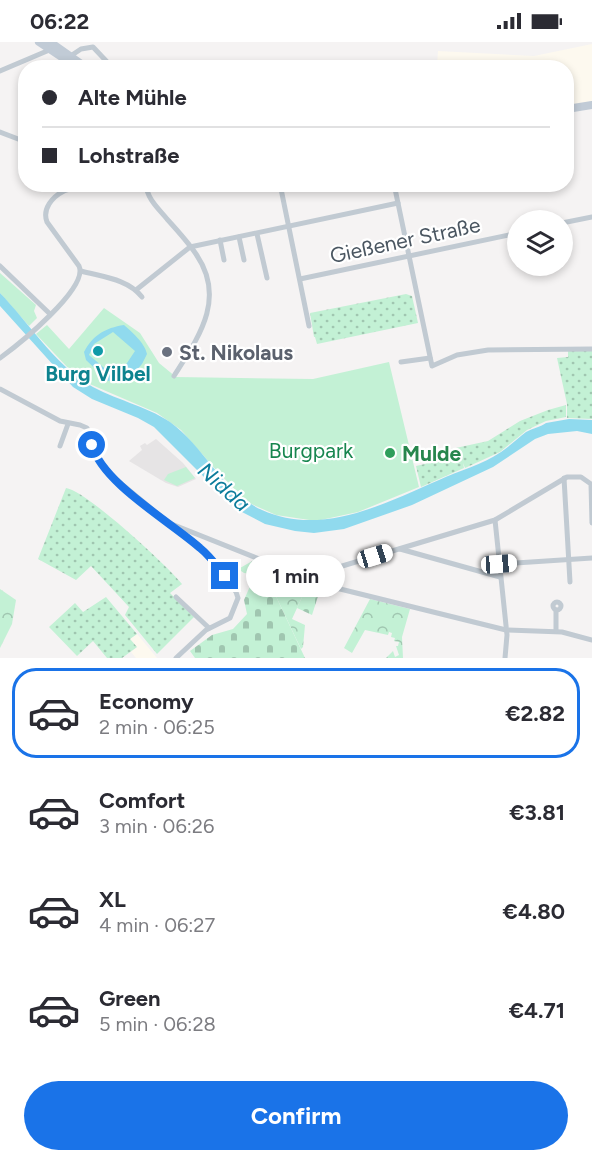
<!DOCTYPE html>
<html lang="en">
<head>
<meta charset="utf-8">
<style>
	:root { --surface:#fff; --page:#f2f2f3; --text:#2b2b33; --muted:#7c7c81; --line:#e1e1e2; --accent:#1a73e8 }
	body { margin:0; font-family:Figtree,sans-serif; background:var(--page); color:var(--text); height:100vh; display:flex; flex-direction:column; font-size:22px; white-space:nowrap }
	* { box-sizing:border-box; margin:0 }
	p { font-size:20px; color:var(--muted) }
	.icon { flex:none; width:33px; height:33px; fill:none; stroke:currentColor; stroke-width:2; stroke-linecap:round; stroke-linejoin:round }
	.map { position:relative; height:616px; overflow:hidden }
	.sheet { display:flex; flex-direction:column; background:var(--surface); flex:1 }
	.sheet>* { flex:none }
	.guide { position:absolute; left:18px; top:18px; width:556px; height:132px; border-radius:24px; box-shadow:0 3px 9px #0003; display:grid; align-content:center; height:132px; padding:0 24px; background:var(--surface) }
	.buttons { position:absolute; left:507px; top:168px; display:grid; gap:12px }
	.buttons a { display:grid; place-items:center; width:66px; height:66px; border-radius:50%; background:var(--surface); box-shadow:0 3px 9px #0003; font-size:30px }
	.end { position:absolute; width:27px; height:27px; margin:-14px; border:8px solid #1a73e8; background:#fff; box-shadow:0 0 0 3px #fff }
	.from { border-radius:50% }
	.bubble { position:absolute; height:42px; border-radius:21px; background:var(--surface); box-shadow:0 3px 9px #0003; font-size:20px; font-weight:700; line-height:42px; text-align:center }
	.car { position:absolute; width:18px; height:36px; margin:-18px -9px; border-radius:8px; box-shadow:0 0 4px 2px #0007; background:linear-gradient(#fff 24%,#345 0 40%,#fff 0 76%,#345 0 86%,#fff 0) }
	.guide b { display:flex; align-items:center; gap:21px; height:57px; font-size:22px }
	.guide b+b { border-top:2px solid var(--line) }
	.guide i { width:15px; height:15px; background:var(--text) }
	ul { padding:10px 0 0; list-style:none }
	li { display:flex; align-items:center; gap:18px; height:90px; margin:0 12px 9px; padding:0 12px; border:3px solid transparent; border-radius:24px }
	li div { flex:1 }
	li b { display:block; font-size:22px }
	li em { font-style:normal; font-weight:700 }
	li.active { border-color:var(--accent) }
	li>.icon { width:54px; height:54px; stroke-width:1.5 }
	.primary-button { display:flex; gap:12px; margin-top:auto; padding:12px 24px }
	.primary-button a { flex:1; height:69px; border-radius:36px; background:var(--accent); color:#fff; font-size:24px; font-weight:700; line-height:69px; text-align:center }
	.status { display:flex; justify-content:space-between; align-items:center; height:42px; padding:0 30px; background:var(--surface); direction:ltr }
	.status svg { height:16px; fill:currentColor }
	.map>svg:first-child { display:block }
	.commercial { fill:#fdf9ef }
	.education { fill:#e6e4e5 }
	.grass { fill:url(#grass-dots) }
	.forest { fill:url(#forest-crowns) }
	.cemetery { fill:url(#cemetery-stones) }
	.park { fill:#c3f1d5 }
	.water { fill:#90daee; fill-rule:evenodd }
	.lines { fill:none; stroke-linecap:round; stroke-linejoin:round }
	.street { stroke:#c1cad2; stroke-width:5 }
	.secondary { stroke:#c1cbd6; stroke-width:8 }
	.route { stroke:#1a73e8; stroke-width:8 }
	.culture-dot { fill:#0f9aa8; stroke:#fff; stroke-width:2 }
	.worship-dot { fill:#6b7280; stroke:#fff; stroke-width:2 }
	.leisure-dot { fill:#2e9e5b; stroke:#fff; stroke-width:2 }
	.labels { text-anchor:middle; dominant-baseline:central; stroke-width:4.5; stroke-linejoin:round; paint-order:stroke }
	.street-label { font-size:21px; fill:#4a5661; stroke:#fff }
	.worship-label { font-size:21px; font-weight:bold; fill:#5b616d; stroke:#fff; text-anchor:start }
	.culture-label { font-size:21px; font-weight:bold; fill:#0d838f; stroke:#fff }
	.park-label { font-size:21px; fill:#17864f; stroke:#fff }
	.leisure-label { font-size:21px; font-weight:bold; fill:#27864d; stroke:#fff; text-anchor:start }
	.water-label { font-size:22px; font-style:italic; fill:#0c7c9b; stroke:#fff }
</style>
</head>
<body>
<div class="status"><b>06:22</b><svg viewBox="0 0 49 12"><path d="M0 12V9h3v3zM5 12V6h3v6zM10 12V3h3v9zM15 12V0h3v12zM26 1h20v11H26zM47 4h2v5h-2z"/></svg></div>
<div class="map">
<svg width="592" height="616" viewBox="0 0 592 616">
	<defs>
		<pattern id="grass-dots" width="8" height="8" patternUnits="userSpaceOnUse" patternTransform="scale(1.5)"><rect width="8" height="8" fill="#c3f1d5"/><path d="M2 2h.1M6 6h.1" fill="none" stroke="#a0c6b0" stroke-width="1.8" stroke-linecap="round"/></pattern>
		<pattern id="forest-crowns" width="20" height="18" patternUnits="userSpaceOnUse" patternTransform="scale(1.5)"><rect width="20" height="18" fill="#c3f1d5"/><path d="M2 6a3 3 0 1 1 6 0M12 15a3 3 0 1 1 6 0" fill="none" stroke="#a0c6b0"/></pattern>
		<pattern id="cemetery-stones" width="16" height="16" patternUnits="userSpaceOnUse" patternTransform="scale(1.5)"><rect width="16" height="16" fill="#c3f1d5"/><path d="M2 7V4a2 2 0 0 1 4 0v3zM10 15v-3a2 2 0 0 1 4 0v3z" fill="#a0c6b0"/></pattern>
	</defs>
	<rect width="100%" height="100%" fill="#f5f3f3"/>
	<!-- commercial -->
	<g class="commercial">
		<path d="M592,2V59L567,64V26H415L437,23L438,9L534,14Z"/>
		<path d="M137,592L157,616H136L131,610L137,605L130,597Z"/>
	</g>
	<!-- education -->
	<path class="education" d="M156,397L183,421L196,437L178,445L166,441L129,419L142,408L140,404L145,401L147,403Z"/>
	<!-- grass -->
	<g class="grass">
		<path d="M406,252L412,254L418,281L317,302L315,295H314L310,271Z"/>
		<path d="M568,309H592V377L567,376V362L557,316L568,315Z"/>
		<path d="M566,363V375L546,379L527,388L500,410L465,426L463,421L464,426L421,445L416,424L451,416V407L488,399L520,379L548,368Z"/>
		<path d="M66,446C85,448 167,523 182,542L170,551L194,575L157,612L125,573L129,565L91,524L76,538L38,517Z"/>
		<path d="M106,555L137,592L130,597L137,605L122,616H107L93,599L77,614L49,585L75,561L83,570Z"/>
	</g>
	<!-- forest -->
	<g class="forest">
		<path d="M254,518L308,542L292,577L305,583L303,605L301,607L273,548L266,540L254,535L252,532L244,531L241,529L233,530Z"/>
		<path d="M0,547L16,558L12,582L0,606Z"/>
		<path d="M370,557L410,567L402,595L403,616H386L393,609L395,615L399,613L396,604H398L399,600L394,599L395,596L391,595L392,591L389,590L388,593L365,588L352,611L344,606Z"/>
	</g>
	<!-- cemetery -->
	<g class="cemetery">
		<path d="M254,535L266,540L273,548L305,616H195L190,609L212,593L233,587L247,572L244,558Z"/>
		<path d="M310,541L321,545L312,573L297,566L308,542Z"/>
	</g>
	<!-- park -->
	<g class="park">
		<path d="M0,231L36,263L34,269L37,276L29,284L0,251Z"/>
		<path d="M104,266L140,291L159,321L176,335L313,337L389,320L419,445L358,470L316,479L276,473L247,460L217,429L181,388L157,371L85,340L70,328L36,292L47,283L69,307Z"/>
		<path d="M186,425L195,436L177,444L164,438L168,432Z"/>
	</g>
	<!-- water -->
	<g class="water">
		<path d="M0,251C28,280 54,321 88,342C114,358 145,363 170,380C205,405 222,450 262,468C321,495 384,462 439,438C460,428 482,423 501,410C510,404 518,396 526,390C533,386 541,385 546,381L569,377L592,378V392L577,389L548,392L535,397L493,425L412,463L344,487L314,491L295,489L265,482L242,470L221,452L154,385L138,376L92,357L73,345L0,264Z"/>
		<path d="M124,283C131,289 145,301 147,312L142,322L129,337L108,339L86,318L84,310C93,293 105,286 124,283ZM113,290L135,309L123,327L109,330L89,313L94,302Z"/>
	</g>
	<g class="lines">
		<!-- street -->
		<g class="street">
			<path d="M72,13L81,7L93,5L110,23L118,26"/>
			<path d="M341,24L428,21"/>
			<path d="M164,26L296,23L311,26"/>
			<path d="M0,29L47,9L49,5"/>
			<path d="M0,90L26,100"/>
			<path d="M146,142C147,157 158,166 167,177C177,188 188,200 196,212C227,257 198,296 174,334"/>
			<path d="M280,142L309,284"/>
			<path d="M394,142L432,324L457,313L488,308L592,307"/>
			<path d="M562,181L592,175"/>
			<path d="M257,192L267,236"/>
			<path d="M239,195L244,218"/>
			<path d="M220,198L224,218"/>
			<path d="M0,224L50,272"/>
			<path d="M81,229C103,235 128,237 142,255"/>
			<path d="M300,237L518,191"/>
			<path d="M136,248L190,205L398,161"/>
			<path d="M0,316C18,303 89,246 79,224L47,180C42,167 52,155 64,149C74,144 105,144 118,142"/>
			<path d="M401,320L430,316"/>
			<path d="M0,347L60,379L80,383L87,386L95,413L113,435L203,509L236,550L238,556L230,576L206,588L176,616"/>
			<path d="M60,404L68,382"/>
			<path d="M564,436L570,540"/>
			<path d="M495,478L507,593L505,616"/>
			<path d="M164,479L324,543L506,588L562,590L592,598"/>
			<path d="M400,507L500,535"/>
			<path d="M499,522L592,516"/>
			<path d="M324,543L325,533L329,528L495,478L567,435H581L591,442L592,481"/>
			<path d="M176,555L209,586"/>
			<circle cx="557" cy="564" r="4"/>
			<path d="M556,568V589"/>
		</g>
		<!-- secondary -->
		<g class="secondary">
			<path d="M39,0L78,26"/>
			<path d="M50,0L87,26"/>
			<path d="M567,67L592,63"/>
		</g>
	</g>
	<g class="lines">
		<!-- route -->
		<path class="route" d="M92,403C102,441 171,480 200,506C210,514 217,524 225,534"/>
	</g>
	<!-- markers -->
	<circle class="culture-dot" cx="98" cy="309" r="6"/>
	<circle class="worship-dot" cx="167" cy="310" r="6"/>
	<circle class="leisure-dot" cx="390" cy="411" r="6"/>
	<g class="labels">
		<!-- street labels -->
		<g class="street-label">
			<text transform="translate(405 198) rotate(-12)">Gießener Straße</text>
		</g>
		<!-- worship labels -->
		<g class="worship-label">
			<text x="179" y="310">St. Nikolaus</text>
		</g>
		<!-- culture labels -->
		<g class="culture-label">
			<text x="98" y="331">Burg Vilbel</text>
		</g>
		<!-- park labels -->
		<g class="park-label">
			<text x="311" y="408">Burgpark</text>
		</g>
		<!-- leisure labels -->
		<g class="leisure-label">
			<text x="402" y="411">Mulde</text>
		</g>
		<!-- water labels -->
		<g class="water-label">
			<text transform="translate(224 445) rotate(42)">Nidda</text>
		</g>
	</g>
</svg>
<div class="buttons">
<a><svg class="icon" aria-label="layers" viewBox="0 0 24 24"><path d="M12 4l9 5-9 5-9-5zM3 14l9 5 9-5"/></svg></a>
</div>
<i class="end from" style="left:92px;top:403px"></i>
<i class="end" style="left:225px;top:534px"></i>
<div class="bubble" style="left:246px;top:513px;width:99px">1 min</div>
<i class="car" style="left:375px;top:514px;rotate:73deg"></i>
<i class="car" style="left:499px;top:522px;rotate:86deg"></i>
<div class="guide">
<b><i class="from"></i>Alte Mühle</b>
<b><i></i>Lohstraße</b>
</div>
</div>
<section class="sheet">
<ul>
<li class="active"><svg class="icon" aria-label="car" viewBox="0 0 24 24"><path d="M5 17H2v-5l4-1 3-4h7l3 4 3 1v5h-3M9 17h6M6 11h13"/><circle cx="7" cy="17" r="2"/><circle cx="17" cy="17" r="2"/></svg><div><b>Economy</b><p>2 min · 06:25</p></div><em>€2.82</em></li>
<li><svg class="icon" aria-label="car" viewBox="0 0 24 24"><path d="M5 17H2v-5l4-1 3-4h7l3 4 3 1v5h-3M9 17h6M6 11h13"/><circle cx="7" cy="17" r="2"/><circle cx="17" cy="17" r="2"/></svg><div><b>Comfort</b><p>3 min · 06:26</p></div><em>€3.81</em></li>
<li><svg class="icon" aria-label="car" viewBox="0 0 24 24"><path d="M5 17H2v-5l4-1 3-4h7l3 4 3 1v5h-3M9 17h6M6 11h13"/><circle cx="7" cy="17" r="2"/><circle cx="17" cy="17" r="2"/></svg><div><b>XL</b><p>4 min · 06:27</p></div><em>€4.80</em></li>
<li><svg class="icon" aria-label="car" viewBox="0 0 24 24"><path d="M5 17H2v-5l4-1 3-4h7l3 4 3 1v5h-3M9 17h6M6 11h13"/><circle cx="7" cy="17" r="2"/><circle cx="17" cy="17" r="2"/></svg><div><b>Green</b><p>5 min · 06:28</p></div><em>€4.71</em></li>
</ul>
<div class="primary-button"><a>Confirm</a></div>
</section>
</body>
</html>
